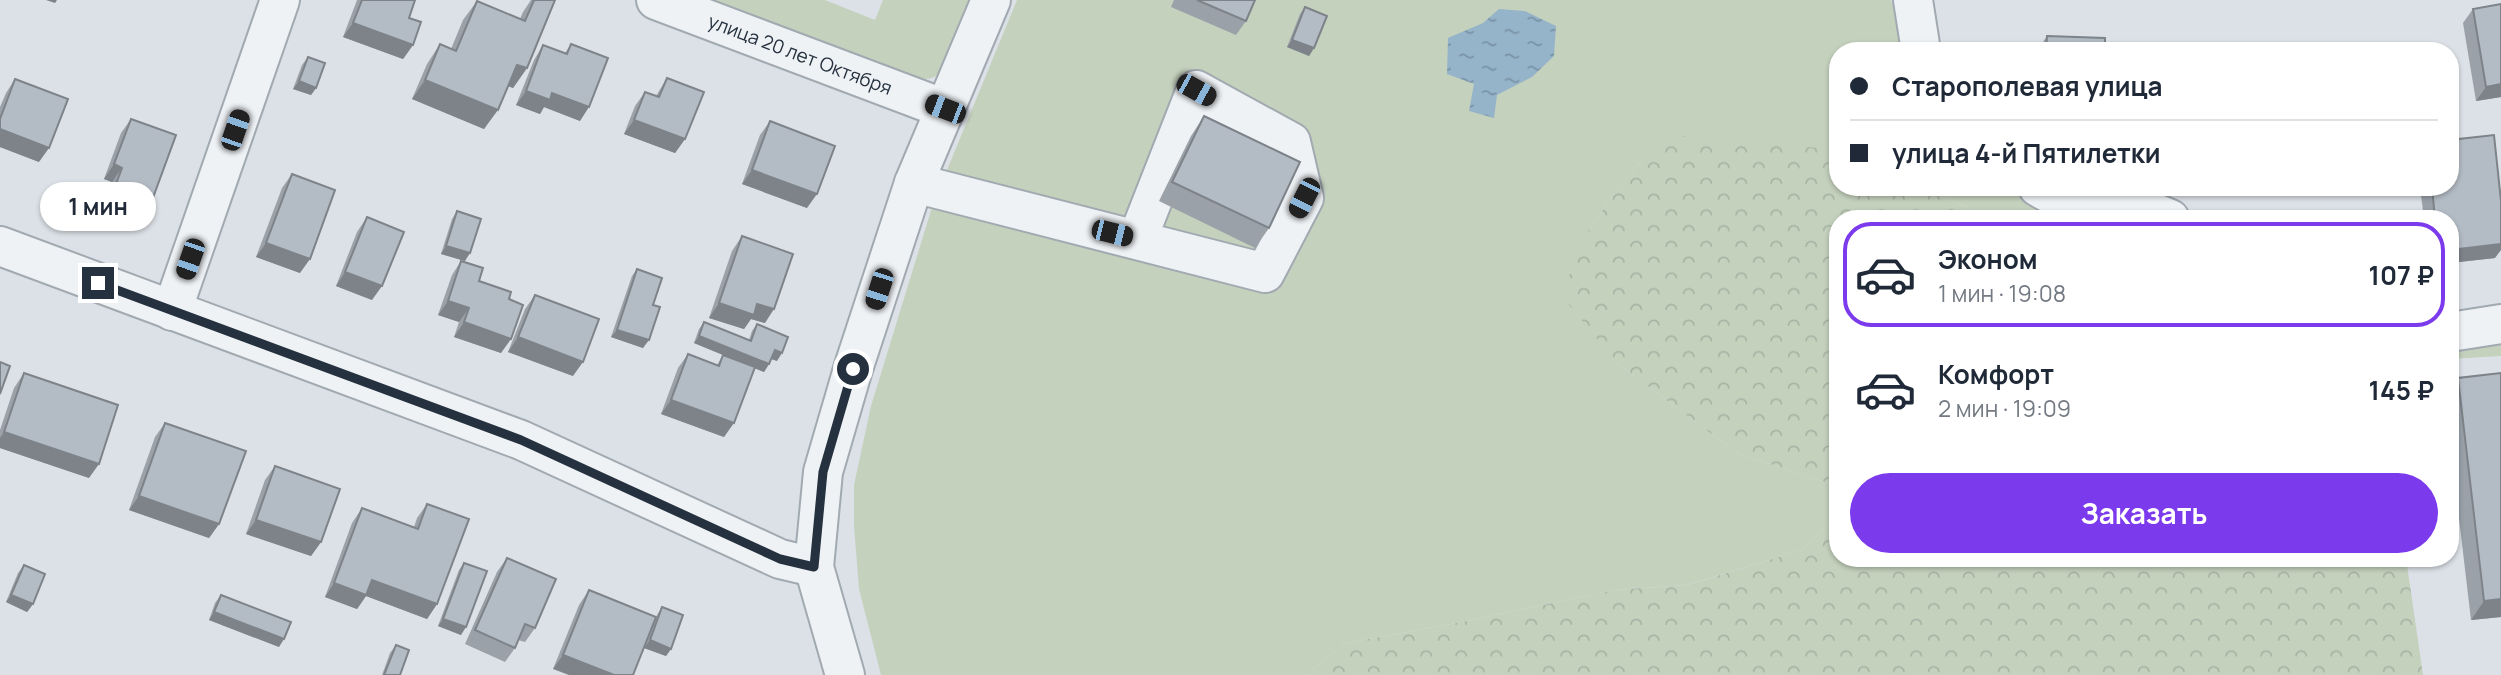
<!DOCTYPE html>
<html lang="ru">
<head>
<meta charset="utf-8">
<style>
	:root { --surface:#fff; --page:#f2f2f3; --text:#1f2937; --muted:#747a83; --line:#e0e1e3; --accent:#7c3aed }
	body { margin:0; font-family:Manrope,sans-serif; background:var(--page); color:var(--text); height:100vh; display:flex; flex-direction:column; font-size:26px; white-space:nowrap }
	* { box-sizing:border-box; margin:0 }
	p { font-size:23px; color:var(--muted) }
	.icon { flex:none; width:38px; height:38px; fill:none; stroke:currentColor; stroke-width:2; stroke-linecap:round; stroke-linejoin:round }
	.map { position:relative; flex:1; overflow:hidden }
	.sheet { position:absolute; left:1829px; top:210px; width:630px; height:357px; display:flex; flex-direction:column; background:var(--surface); border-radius:28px; box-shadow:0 2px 5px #0004 }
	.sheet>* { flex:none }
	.top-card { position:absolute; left:1829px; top:42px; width:630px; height:154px; border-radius:28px; box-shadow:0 2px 5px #0004; display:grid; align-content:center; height:154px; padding:0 21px; background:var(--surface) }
	.end { position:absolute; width:32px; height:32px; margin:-16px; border:9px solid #25313e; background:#fff; box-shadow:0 0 0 4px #fff }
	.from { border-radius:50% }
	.bubble { position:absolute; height:49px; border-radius:24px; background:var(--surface); box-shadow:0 2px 5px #0004; font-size:23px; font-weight:700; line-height:49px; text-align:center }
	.car { position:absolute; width:21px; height:42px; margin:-21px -10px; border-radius:9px; box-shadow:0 0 5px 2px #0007; background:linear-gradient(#222 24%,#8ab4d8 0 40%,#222 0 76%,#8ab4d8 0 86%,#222 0) }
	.top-card b { display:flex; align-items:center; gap:24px; height:66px; font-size:26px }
	.top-card b+b { border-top:2px solid var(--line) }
	.top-card i { width:18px; height:18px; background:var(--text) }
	ul { padding:12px 0 0; list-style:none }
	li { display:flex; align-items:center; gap:21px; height:105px; margin:0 14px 10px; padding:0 7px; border:4px solid transparent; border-radius:28px }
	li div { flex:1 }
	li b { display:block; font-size:26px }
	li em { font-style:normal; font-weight:700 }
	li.on { border-color:var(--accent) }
	li>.icon { width:63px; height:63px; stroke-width:1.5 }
	.primary-button { display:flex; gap:14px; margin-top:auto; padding:14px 21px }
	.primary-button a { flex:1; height:80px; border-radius:42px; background:var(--accent); color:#fff; font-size:28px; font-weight:700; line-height:80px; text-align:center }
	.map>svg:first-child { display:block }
	.grass { fill:#c4d1bd }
	.forest { fill:url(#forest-crowns) }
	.water { fill:url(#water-ripples) }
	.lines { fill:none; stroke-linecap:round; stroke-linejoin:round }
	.minor-casing { stroke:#a1a9b1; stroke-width:42 }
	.minor { stroke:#eff2f5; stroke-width:38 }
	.wall { fill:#9aa1a9 }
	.shaded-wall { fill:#7d8389 }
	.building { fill:#b3bbc4; stroke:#7d8389; stroke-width:2 }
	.route { stroke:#25313e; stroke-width:9 }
	.labels { text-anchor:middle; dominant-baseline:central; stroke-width:7; stroke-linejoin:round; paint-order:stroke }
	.street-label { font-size:19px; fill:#25313e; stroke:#ebf0f5 }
</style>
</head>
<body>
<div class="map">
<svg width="2501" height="675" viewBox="0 0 2501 675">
	<defs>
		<pattern id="forest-crowns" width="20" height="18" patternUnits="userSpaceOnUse" patternTransform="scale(1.75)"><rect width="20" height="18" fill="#c4d1bd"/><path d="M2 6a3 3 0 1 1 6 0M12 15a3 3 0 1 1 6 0" fill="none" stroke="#a8b4a4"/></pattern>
		<pattern id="water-ripples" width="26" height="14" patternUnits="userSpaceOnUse" patternTransform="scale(1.75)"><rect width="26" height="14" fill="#95b3c9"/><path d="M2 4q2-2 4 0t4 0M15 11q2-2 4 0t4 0" fill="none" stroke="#7992a5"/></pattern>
	</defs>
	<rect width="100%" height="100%" fill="#dce1e7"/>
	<!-- grass -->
	<g class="grass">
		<path d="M705,0H825L875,20L883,0H972C965,16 948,67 936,76C928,81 917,78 908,77Z"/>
		<path d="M1017,0H1891L1906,51H1838L1837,151L1831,149L1644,158L1616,191L1588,231L1617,363L1737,453L1837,486V517L1802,550L1686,585L1613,590L1467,621L1347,643L1305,675H881L859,589L854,526V485L871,406L933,204Z"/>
		<path d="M1920,187H2011L2026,194L2145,219H1993Z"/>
		<path d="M2501,340V356L2450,359V345Z"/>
	</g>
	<!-- forest -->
	<g class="forest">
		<path d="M1682,136L1831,149L1837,151L1838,187H1920L1993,219H1838L1837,486L1737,453L1617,363L1561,295L1588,231L1616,191L1644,158Z"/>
		<path d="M1837,517L1838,558H2406L2423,675H1305L1347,643L1467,621L1613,590L1687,585L1802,550Z"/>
	</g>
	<!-- water -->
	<path class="water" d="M1499,9L1525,11L1556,26L1554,56L1532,77L1497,95L1494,118L1469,111L1474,84L1447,74L1448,38L1483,23Z"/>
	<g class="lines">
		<defs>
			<g id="minor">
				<path id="s1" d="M656,0L945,109"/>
				<path d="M1913,0L1921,51"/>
				<path d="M914,183L1265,273L1304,198L1291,142L1196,90L1137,240"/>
				<path d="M2038,187L2054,196L2158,214L2170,219"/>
				<path d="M0,246L521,440L780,559L814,567"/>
				<path d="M172,311L280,0"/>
				<path d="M2450,332L2501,324"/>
				<path d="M845,675L814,567L823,472L853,369L914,183L991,0"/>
			</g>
		</defs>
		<!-- minor casing -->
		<use href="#minor" class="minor-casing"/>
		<!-- minor -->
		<use href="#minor" class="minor"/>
	</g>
	<!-- wall -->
	<g class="wall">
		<path d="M357,0H415L409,18L413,45L403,59L343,37Z"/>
		<path d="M531,0H555L527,68L513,88L508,86L484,129L412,99L427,64L440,44L451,49L463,20L477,1L520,19L523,12Z"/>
		<path d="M1174,0H1255L1246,21L1236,35L1171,7Z"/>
		<path d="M1305,7L1314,48L1309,56L1287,47L1300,14Z"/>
		<path d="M2473,9L2501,97L2476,101L2463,23Z"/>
		<path d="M2047,36L2105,51H2037Z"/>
		<path d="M571,44L580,121L544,107L540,114L516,105L534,60L543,45L565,53Z"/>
		<path d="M308,57L316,88L311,95L293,89L302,65Z"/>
		<path d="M667,78L685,139L675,153L624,134L635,106L645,92L656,96Z"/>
		<path d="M15,79L39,162L0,147V107L6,93Z"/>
		<path d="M1204,116L1269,228L1255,248L1159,201L1191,136Z"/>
		<path d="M131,119L137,228L100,214L112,182L104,179L121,133Z"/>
		<path d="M770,121L807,208L742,184L760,135Z"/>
		<path d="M292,174L300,273L256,257L282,188Z"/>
		<path d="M2420,187H2450L2495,258L2450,263V219H2424Z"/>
		<path d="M457,211L465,261L441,254L452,219Z"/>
		<path d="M367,217L372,300L336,286L357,232Z"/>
		<path d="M742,236L765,323L751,319L744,329L709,318L732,251Z"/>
		<path d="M461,261L479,281L509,299L501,353L454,337L459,322L438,315L452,275Z"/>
		<path d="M637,269L653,305L643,348L611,337L632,276Z"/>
		<path d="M535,295L573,376L508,352L525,309Z"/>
		<path d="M704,322L749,340L752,331L757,324L777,361L771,359L769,364L764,372L754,368L724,437L661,414L678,368L688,354L717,365L723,355L733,359L694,343L699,329Z"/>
		<path d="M24,373L89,478L0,448V430L14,388Z"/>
		<path d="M2458,378L2501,617L2471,620L2450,442V390Z"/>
		<path d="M165,423L219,524L209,538L129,510L155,437Z"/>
		<path d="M275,466L321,542L311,556L246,534L265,480Z"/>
		<path d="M427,504L437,604L427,619L366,596L357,609L325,597L352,523L362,508L414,527L417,518Z"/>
		<path d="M507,558L535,628L525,642L518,640L515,648L505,662L465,644L497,572Z"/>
		<path d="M464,563L461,635L438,626L459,570Z"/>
		<path d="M24,565L33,604L27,612L6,602L18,573Z"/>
		<path d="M589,590L656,617L553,669L579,605Z"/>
		<path d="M221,595L279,647L209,620L215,603Z"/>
		<path d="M662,607L671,649L666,656L644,648L657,615Z"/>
		<path d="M396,645L400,675H382L390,653Z"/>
	</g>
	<!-- shaded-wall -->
	<g class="shaded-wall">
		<path d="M46,0H57L55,3Z"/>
		<path d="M353,23L413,45L403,59L343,37Z"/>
		<path d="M1292,40L1314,48L1309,56L1287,47Z"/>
		<path d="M517,65L527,68L513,88L503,84Z"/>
		<path d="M425,80L498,110L484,129L412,99Z"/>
		<path d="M299,81L316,88L311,95L293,89Z"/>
		<path d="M2501,84V97L2476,101L2486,87Z"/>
		<path d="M526,91L552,93L589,107L580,121L544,107L540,114L516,105Z"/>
		<path d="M634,120L685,139L675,153L624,134Z"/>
		<path d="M0,129L49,148L39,162L0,147Z"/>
		<path d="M114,164L122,168L112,182L104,179Z"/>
		<path d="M752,170L817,194L807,208L742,184Z"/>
		<path d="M110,200L147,214L137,228L100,214Z"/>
		<path d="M266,243L310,259L300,273L256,257Z"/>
		<path d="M2501,244V250L2495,258L2450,263V250Z"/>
		<path d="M446,246L470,253L465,261L441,254Z"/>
		<path d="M345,272L382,286L372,300L336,286Z"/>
		<path d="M448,301L469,308L459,322L438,315Z"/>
		<path d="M719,303L757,304L774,309L765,323L751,319L744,329L709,318Z"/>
		<path d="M464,322L511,339L501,353L454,337Z"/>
		<path d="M617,330L649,340L643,348L611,337Z"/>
		<path d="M699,336L769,364L764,372L694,343Z"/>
		<path d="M518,337L583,362L573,376L508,352Z"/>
		<path d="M775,350L782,353L777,361L769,358Z"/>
		<path d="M671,400L734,423L724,437L661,414Z"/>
		<path d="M4,432L99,464L89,478L0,448V438Z"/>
		<path d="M139,496L219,524L209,538L129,510Z"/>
		<path d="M256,520L321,542L311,556L246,534Z"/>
		<path d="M372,580L437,604L427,619L366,596L357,609L325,597L334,583Z"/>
		<path d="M11,595L33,604L27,612L6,602Z"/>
		<path d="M2501,599V617L2471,620L2484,601Z"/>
		<path d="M214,612L284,639L279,647L209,620Z"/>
		<path d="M443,619L466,627L461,635L438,626Z"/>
		<path d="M650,640L671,649L666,656L644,648Z"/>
		<path d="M563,655L614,675H569L553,669Z"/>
	</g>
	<!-- building -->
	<g class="building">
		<path d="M362,0H415L409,18L421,22L413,45L353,23Z"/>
		<path d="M534,0H555L527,68L517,65L498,110L425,80L440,44L456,51L477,1L525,21Z"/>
		<path d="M1197,0H1255L1246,21Z"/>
		<path d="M2501,4V84L2486,87L2473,9Z"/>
		<path d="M1305,7L1327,16L1314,48L1292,40Z"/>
		<path d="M2047,36L2105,38V51H2046Z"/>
		<path d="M571,44L608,58L589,107L552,93L550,100L526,91L543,45L567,54Z"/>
		<path d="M308,57L325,63L316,88L299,81Z"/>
		<path d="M667,78L704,92L685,139L634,120L645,92L659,97Z"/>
		<path d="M15,79L68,99L49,148L0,129V119Z"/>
		<path d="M1204,116L1300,162L1269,228L1172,182Z"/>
		<path d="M131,119L176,135L147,214L110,200L122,168L114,164Z"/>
		<path d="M770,121L835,146L817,194L752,170Z"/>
		<path d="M2494,135L2501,201V244L2450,250V219H2435L2432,187H2450V140Z"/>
		<path d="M292,174L335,190L310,259L266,243Z"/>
		<path d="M457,211L481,219L470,253L446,246Z"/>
		<path d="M367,217L404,232L382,286L345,272Z"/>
		<path d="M742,236L793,254L774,309L757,304L754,315L719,303Z"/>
		<path d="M461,261L483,268L479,281L511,292L509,299L523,305L511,339L464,322L469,308L448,301Z"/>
		<path d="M637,269L662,278L653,305L660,307L649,340L617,330Z"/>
		<path d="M535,295L599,319L583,362L518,337Z"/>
		<path d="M704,322L751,341L757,324L788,337L782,353L775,350L769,364L699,336Z"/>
		<path d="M688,354L719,366L723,355L755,367L734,423L671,400Z"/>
		<path d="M0,362L10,366L0,394Z"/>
		<path d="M24,373L118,405L99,464L4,432Z"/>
		<path d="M2501,373V599L2484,601L2458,378Z"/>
		<path d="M165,423L246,451L219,524L139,496Z"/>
		<path d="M275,466L340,489L321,542L256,520Z"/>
		<path d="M427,504L469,519L437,604L372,580L366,595L334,583L362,508L418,529Z"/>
		<path d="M507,558L556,579L535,628L525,624L515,648L475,630Z"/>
		<path d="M464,563L487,571L466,627L443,619Z"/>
		<path d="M24,565L45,574L33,604L11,595Z"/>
		<path d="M589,590L656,617L633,675H614L563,655Z"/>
		<path d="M221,595L291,622L284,639L214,612Z"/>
		<path d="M662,607L683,615L671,649L650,640Z"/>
		<path d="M396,645L409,650L400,675H384Z"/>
	</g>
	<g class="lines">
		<!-- route -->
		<path class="route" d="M98,283L521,440L780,559L814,567L823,472L853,369"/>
	</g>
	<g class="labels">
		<!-- street labels -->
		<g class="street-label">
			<text stroke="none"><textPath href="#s1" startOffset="154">улица 20 лет Октября</textPath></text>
		</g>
	</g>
</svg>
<i class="end from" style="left:853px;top:369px"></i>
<i class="end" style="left:98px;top:283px"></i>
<div class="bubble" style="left:40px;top:182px;width:116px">1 мин</div>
<i class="car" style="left:1196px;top:90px;rotate:119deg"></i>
<i class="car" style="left:945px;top:109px;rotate:291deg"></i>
<i class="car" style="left:235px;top:130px;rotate:19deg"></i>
<i class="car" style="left:1304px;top:198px;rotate:207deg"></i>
<i class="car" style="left:1112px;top:233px;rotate:104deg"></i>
<i class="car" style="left:190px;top:259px;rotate:199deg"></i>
<i class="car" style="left:879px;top:289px;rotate:198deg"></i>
<div class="top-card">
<b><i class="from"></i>Старополевая улица</b>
<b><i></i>улица 4-й Пятилетки</b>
</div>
<section class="sheet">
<ul>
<li class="on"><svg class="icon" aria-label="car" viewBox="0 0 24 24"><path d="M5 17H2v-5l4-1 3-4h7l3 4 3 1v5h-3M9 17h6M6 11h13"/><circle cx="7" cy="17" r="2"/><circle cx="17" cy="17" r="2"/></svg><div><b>Эконом</b><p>1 мин · 19:08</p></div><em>107 ₽</em></li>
<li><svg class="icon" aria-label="car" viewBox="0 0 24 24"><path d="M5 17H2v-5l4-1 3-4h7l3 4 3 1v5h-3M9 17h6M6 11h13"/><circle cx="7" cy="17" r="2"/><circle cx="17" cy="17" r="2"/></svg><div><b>Комфорт</b><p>2 мин · 19:09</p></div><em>145 ₽</em></li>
</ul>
<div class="primary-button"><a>Заказать</a></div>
</section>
</div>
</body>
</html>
